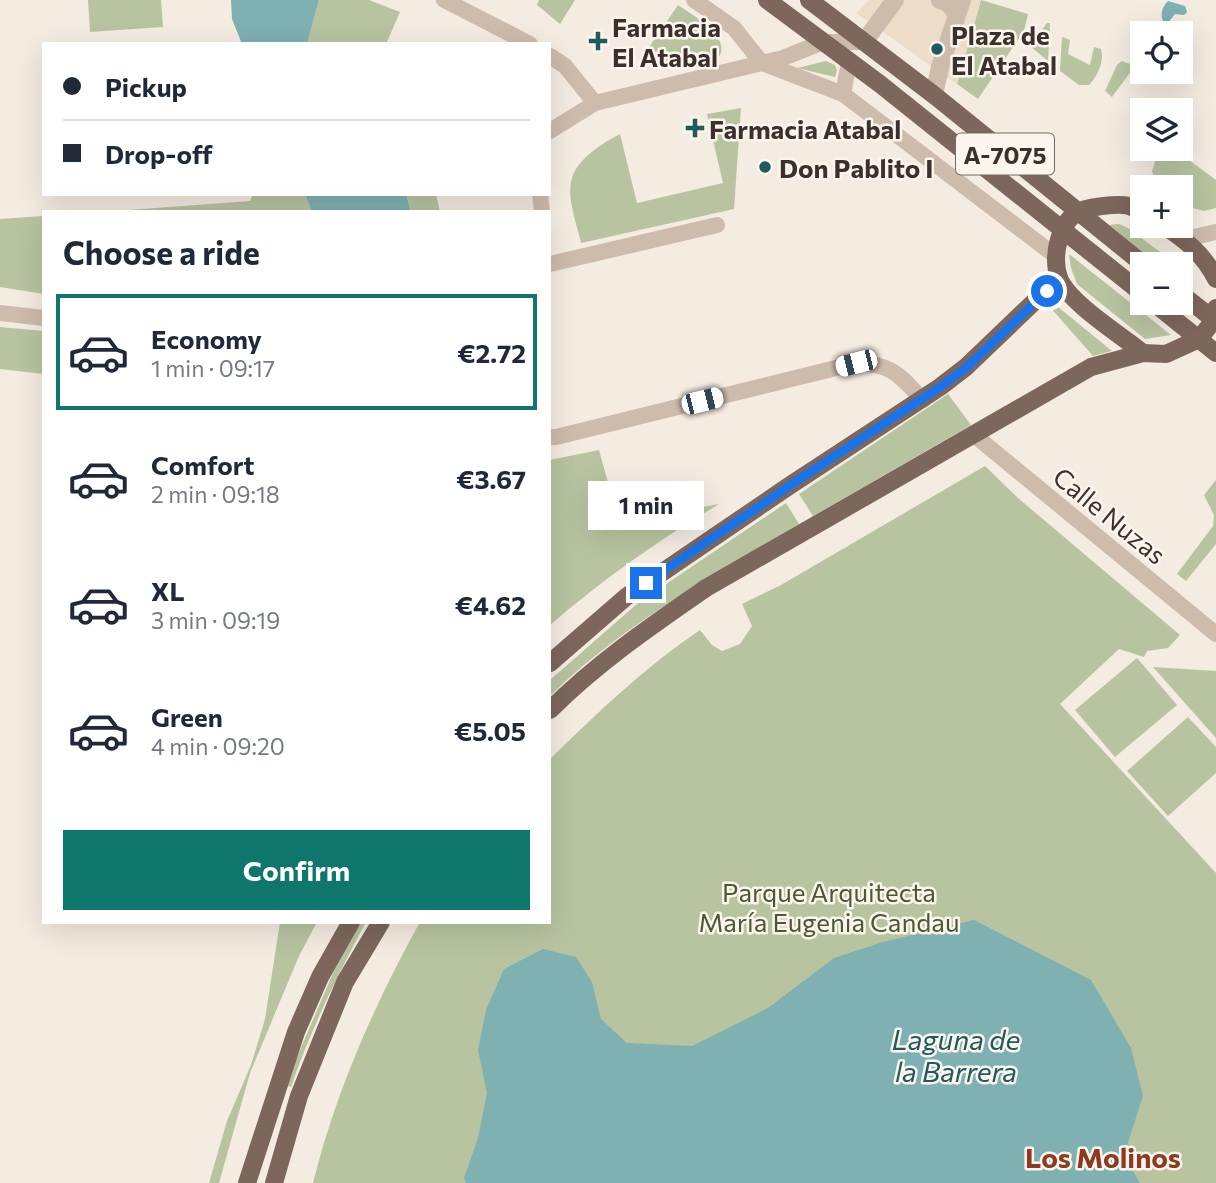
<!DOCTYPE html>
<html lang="en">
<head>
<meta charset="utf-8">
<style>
	:root { --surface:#fff; --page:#f6f6f7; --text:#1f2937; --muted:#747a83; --line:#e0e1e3; --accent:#0f766e }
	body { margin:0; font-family:Commissioner,sans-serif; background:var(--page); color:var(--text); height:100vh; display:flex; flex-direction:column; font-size:26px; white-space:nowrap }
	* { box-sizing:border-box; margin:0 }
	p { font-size:23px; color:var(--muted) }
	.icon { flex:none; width:38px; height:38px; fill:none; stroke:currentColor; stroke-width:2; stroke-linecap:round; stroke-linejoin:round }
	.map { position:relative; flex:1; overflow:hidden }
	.side { position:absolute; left:42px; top:210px; width:509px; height:714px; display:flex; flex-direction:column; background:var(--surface); border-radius:0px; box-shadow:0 7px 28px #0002 }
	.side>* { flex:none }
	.hud { position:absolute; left:42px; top:42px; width:509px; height:154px; border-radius:0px; box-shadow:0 7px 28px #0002; display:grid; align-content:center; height:154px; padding:0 21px; background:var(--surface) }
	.controls { position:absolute; left:1130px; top:21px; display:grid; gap:14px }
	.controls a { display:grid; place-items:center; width:63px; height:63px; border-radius:0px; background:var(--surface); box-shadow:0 7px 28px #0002; font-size:35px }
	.end { position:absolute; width:32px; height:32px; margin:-16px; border:9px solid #1a73e8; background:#fff; box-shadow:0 0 0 4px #fff }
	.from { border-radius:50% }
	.bubble { position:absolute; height:49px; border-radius:0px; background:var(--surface); box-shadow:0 7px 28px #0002; font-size:23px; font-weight:700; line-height:49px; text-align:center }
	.car { position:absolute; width:21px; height:42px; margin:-21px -10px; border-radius:9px; box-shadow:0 0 5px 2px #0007; background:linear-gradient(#fff 24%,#345 0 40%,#fff 0 76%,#345 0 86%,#fff 0) }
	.hud b { display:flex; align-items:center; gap:24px; height:66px; font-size:26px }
	.hud b+b { border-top:2px solid var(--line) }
	.hud i { width:18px; height:18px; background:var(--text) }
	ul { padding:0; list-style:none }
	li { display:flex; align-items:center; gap:21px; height:116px; margin:0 14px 10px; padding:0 7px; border:4px solid transparent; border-radius:0px }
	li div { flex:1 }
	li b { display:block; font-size:26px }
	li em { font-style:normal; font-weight:700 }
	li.current { border-color:var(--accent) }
	li>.icon { width:63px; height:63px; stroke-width:1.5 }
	h2 { padding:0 21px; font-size:32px; line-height:84px }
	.action { display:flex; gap:14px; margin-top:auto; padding:14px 21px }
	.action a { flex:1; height:80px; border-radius:0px; background:var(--accent); color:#fff; font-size:28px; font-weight:700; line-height:80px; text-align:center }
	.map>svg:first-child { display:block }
	.green { fill:#b8c4a0 }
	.plaza { fill:#ecdcc8 }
	.water { fill:#7fb0b2 }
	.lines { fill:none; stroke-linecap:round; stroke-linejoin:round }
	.minor { stroke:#cdbbac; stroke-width:16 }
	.tertiary { stroke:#cdbbac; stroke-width:18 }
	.primary { stroke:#7d675c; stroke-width:18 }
	.route { stroke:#1a73e8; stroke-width:9 }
	.poi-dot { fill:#1f5a5e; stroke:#fbf5ee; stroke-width:2.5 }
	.labels { text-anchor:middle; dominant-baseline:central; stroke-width:5; stroke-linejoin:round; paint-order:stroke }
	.shield { fill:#fbf5ee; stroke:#756b66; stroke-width:2 }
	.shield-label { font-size:24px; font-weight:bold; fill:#3b302b }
	.poi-label { font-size:26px; font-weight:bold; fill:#3b302b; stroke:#fbf5ee; text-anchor:start }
	.street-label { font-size:26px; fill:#3b302b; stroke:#fbf5ee }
	.park-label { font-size:26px; fill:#4a5a2e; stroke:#fbf5ee }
	.water-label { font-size:28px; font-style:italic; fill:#1f5a5e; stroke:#fbf5ee }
	.neighbourhood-label { font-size:28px; font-weight:bold; fill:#8c3b22; stroke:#fbf5ee }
</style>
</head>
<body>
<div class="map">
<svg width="1216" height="1183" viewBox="0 0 1216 1183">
	<rect width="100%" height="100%" fill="#f4ebe1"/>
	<!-- green -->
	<g class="green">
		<path d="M88,0H161L163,27L90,32Z"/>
		<path d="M319,0H369L400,12L386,44H307Z"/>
		<path d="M539,0H575L560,24L537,5Z"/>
		<path d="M981,0L1028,14L1024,31L978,99L957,84Z"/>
		<path d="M678,5C694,16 737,40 716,61L704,53L648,65L641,59Z"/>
		<path d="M1047,23H1050L1048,61L1030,46Z"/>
		<path d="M1062,37L1070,40L1068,54L1090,65L1094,47L1101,49C1105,61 1097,77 1089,85H1079L1060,71Z"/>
		<path d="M826,61L835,65L837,70L835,77L797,68Z"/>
		<path d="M1122,61L1135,66L1112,97L1105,91L1117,65Z"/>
		<path d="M741,108L734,209L581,243C577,224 566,197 572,178C578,158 603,143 620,134L637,203L723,183L707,114Z"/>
		<path d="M1159,149H1174L1216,180V208L1204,211L1181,205V187H1157L1152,171Z"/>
		<path d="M253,194H305L312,212H102L250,201Z"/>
		<path d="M406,194H436L440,212H411Z"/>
		<path d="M44,216V294L0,287V219Z"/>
		<path d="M1119,224L1128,228L1176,264H1157L1109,225Z"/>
		<path d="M1069,254L1171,335L1145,339L1077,284L1071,268Z"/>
		<path d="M1052,302L1112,351L1093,356L1049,306Z"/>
		<path d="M0,327L44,331V374L0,369Z"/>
		<path d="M948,394L971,425L813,516L799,494Z"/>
		<path d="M599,450L612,497L627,493L666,514L719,504C659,540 603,579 550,625V460Z"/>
		<path d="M985,466L1018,498L1180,635L1168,648L1147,651L1144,657L1119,649L1060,704L1216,873V1183H313C336,1091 374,1005 420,922H550V759C597,713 645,667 700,630L712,645L722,651L740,644L752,626L742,604L781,585Z"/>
		<path d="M1216,480V544L1186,581L1177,574L1213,526L1214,515L1204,495Z"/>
		<path d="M786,503L799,524C712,577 622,625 550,696V680L638,603Z"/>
		<path d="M1137,658L1177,705L1115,757L1075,710Z"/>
		<path d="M1153,667L1216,671V738Z"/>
		<path d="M1188,717L1216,747V773L1168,816L1127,771Z"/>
		<path d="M280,922H317L299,956L250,1073L219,1183H209L227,1121L251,1065L265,1019Z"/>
		<path d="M360,922H366C337,976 311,1029 291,1087L285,1085L333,973Z"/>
	</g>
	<!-- plaza -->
	<path class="plaza" d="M869,0H981L957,84L856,13Z"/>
	<!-- water -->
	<g class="water">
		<path d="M231,0H319L307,44H242L232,19Z"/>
		<path d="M1168,1L1185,6L1187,12L1184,15L1175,14L1168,23L1163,21C1160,14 1162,7 1168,1Z"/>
		<path d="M305,194H406L411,212H312Z"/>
		<path d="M974,920L1091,980L1131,1048L1143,1096L1124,1155L1140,1183H466L464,1178L478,1138L487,1093L478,1050L486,1010L504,969L543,949L576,957L592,982L601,1019L627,1043L692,1046L768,1008L834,958L883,942Z"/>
	</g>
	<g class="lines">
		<!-- minor -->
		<g class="minor">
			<path d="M444,0L530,44"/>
			<path d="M694,0L734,28L762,63"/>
			<path d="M550,56L565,66L595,103"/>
			<path d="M762,63L843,94L1057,257"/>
			<path d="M843,94L849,62"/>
			<path d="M550,131L595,103L783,58L823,42H864"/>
			<path d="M540,194L542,212"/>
			<path d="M1185,239L1216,232"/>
			<path d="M550,264L717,225"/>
			<path d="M0,313L44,318"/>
			<path d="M973,434L1216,634"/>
			<path d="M550,437H556L856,363C893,364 899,375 923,400"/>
		</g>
		<!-- tertiary -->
		<g class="tertiary">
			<path d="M940,0L948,3L956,13"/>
			<path d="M864,42L895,0"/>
			<path d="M934,95L940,67L962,0"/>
		</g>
		<!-- primary -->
		<g class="primary">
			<path d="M767,0L880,84L1143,294"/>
			<path d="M809,0L934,95L1143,264"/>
			<path d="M1143,214C1139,211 1133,207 1129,206C1119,203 1084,207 1076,213C1058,226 1052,258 1059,278C1069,303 1121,335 1143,353"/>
			<path d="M1164,226C1186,240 1204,255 1216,279"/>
			<path d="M1181,294L1216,321"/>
			<path d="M1154,303L1216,353"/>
			<path d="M550,663L626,597L789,486L940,387L966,367L1059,278"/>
			<path d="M550,710C597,663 651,626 706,588L1091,367L1143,353L1166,354L1199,339L1214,320L1216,308"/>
			<path d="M247,1183L296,1032L320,977L351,922"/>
			<path d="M274,1183L299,1096L345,982L381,922"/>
		</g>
	</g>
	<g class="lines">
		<!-- route -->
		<path class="route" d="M646,583L789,486L940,387L967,367L1047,291"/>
	</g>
	<!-- markers -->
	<g class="poi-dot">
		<path d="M594.5 30.5h7v7h7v7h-7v7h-7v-7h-7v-7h7z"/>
		<circle cx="937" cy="49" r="7"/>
		<path d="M691.5 117.5h7v7h7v7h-7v7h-7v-7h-7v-7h7z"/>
		<circle cx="765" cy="167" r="7"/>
	</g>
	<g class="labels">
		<!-- shield labels -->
		<rect class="shield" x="956" y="133.5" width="98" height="41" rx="5"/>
		<g class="shield-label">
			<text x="1005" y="154">A-7075</text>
		</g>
		<!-- poi labels -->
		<g class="poi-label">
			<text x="612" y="26">Farmacia<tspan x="612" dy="30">El Atabal</tspan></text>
			<text x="951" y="34">Plaza de<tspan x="951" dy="30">El Atabal</tspan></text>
			<text x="709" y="128">Farmacia Atabal</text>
			<text x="779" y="167">Don Pablito I</text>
		</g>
		<!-- street labels -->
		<g class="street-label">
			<text transform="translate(1110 515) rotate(39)">Calle Nuzas</text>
		</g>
		<!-- park labels -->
		<g class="park-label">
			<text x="829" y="891">Parque Arquitecta<tspan x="829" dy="30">María Eugenia Candau</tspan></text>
		</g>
		<!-- water labels -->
		<g class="water-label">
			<text x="956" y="1039">Laguna de<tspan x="956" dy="32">la Barrera</tspan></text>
		</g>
		<!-- neighbourhood labels -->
		<g class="neighbourhood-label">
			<text x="1103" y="1157">Los Molinos</text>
		</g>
	</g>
</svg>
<div class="controls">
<a><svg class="icon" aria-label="locate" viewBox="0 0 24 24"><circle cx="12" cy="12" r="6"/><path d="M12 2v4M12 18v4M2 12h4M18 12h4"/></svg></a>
<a><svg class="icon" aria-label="layers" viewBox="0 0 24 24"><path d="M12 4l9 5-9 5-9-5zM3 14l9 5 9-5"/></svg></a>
<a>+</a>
<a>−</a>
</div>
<i class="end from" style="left:1047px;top:291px"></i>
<i class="end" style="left:646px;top:583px"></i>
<div class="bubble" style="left:588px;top:481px;width:116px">1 min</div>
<i class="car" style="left:856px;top:363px;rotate:256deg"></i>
<i class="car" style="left:702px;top:401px;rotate:76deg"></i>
<div class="hud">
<b><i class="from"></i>Pickup</b>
<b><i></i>Drop-off</b>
</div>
<section class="side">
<h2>Choose a ride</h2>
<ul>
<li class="current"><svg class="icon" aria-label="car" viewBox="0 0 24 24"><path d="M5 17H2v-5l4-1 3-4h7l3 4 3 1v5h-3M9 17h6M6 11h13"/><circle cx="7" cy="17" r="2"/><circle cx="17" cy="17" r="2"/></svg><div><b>Economy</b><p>1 min · 09:17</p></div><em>€2.72</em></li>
<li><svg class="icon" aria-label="car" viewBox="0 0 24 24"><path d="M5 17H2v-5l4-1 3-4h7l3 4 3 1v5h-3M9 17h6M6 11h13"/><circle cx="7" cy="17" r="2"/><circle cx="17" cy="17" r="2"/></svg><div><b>Comfort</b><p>2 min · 09:18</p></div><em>€3.67</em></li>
<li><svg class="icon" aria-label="car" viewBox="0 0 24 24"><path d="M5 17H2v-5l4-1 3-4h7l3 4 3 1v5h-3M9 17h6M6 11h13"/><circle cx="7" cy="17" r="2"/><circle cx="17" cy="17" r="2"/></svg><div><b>XL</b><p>3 min · 09:19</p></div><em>€4.62</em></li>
<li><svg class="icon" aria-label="car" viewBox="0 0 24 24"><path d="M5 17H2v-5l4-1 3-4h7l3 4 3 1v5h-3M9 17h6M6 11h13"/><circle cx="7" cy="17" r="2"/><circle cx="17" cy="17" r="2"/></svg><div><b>Green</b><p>4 min · 09:20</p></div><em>€5.05</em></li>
</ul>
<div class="action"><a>Confirm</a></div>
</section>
</div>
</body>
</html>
